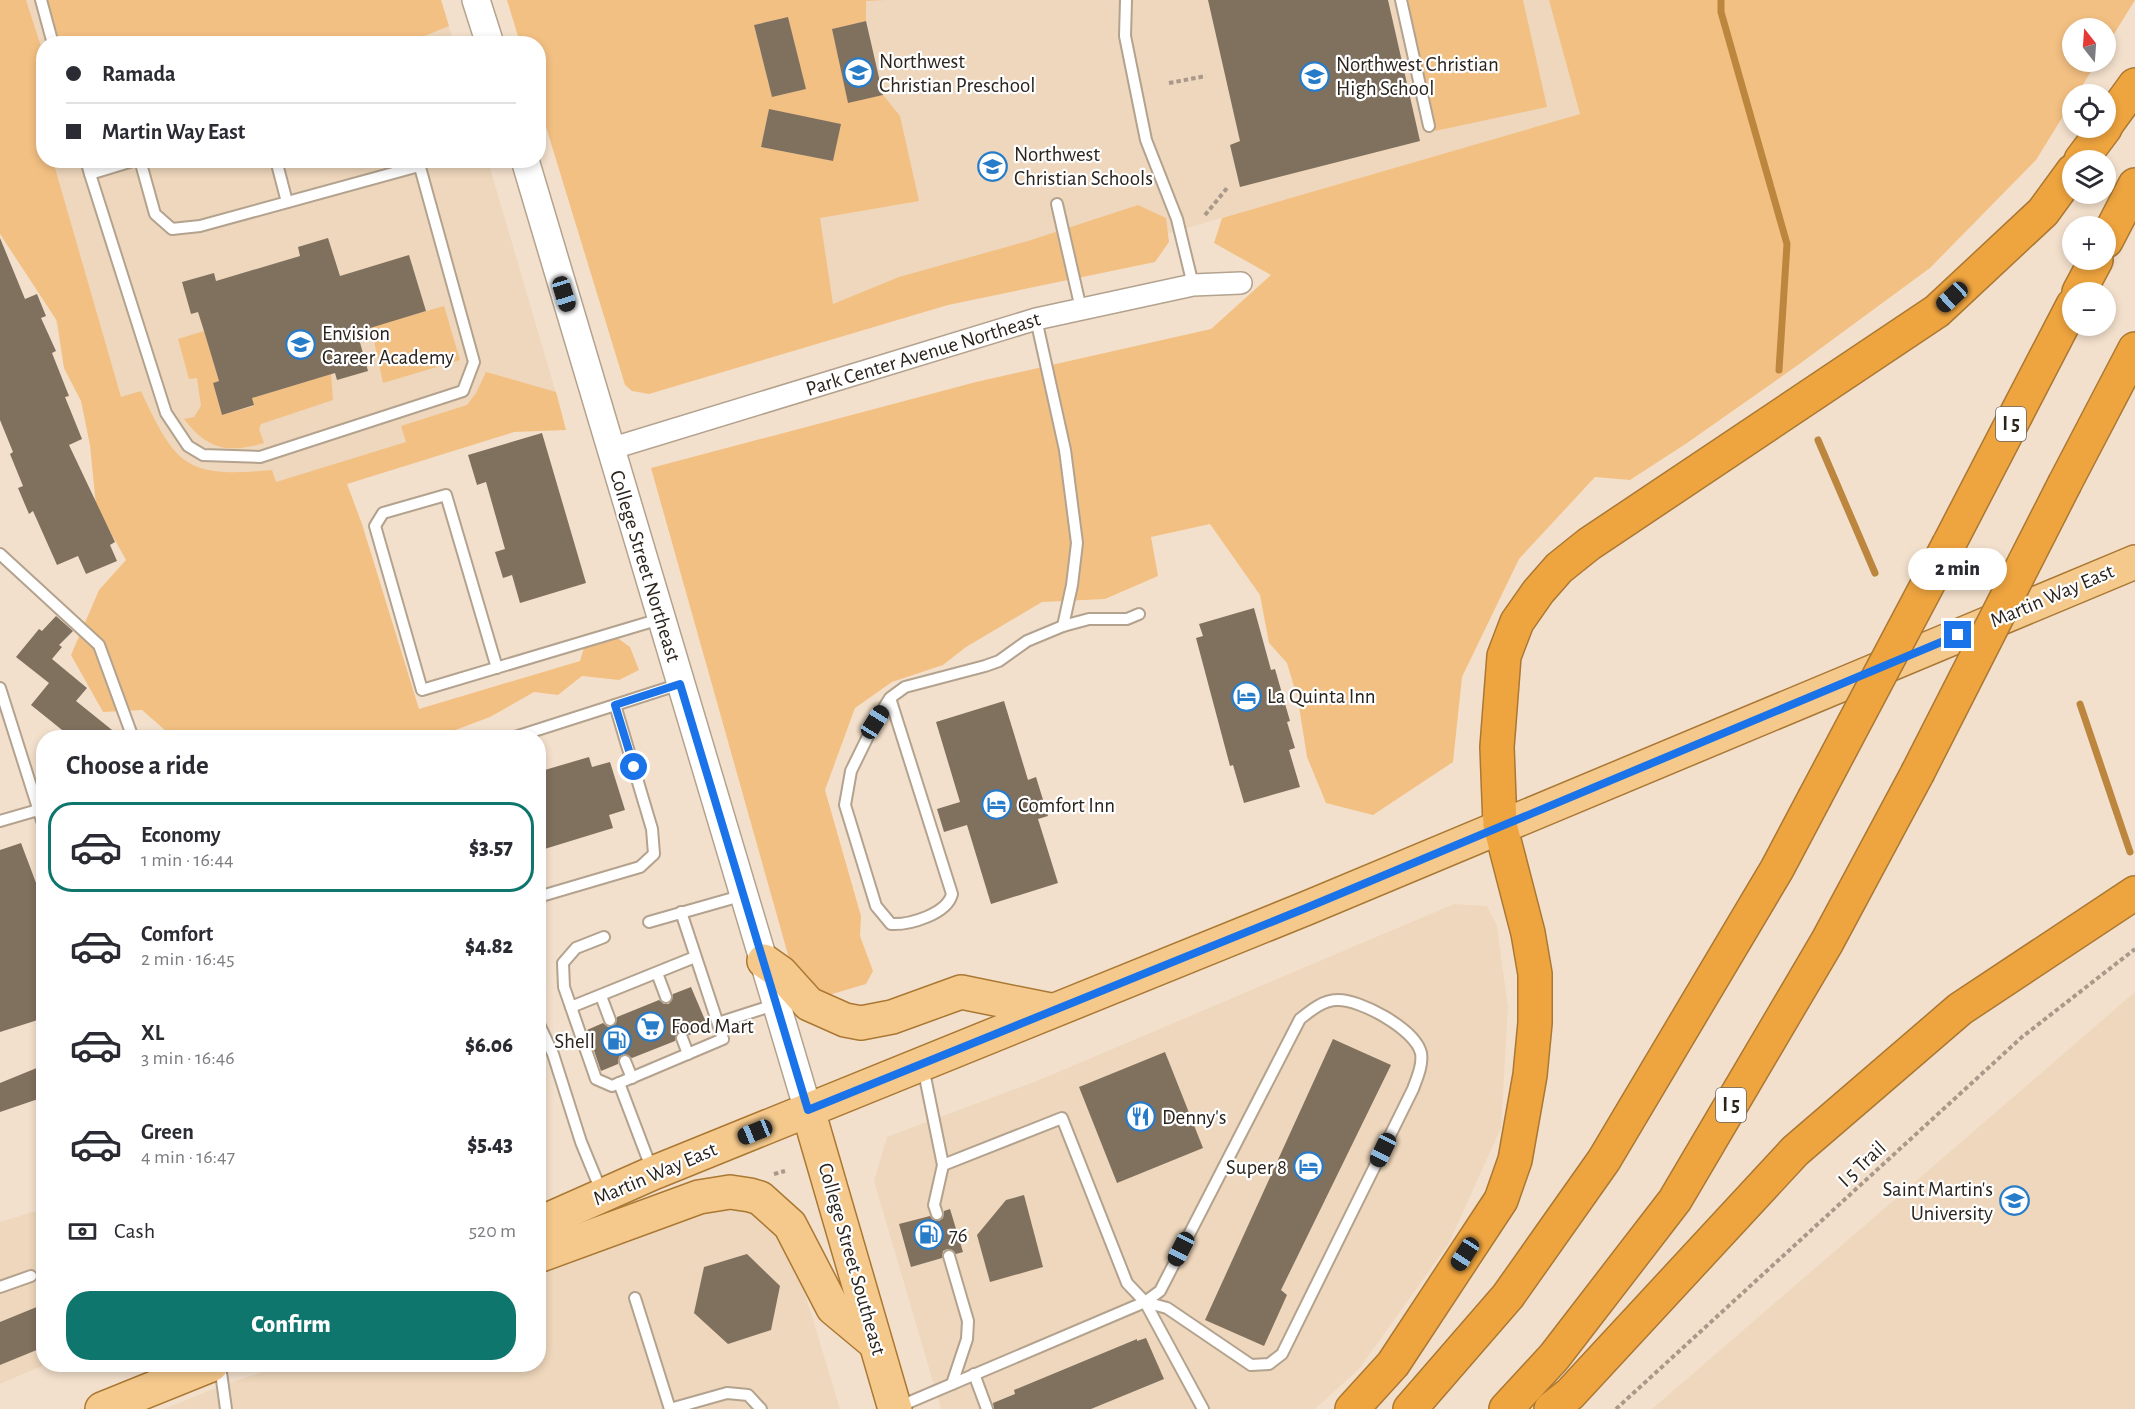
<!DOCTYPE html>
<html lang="en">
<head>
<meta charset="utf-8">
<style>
	:root { --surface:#fff; --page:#f7f7f7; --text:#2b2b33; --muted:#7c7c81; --line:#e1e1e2; --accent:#0f766e }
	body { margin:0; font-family:"Alegreya Sans",sans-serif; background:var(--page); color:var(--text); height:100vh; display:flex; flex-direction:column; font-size:22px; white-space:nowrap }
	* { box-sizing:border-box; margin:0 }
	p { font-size:20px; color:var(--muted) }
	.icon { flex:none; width:33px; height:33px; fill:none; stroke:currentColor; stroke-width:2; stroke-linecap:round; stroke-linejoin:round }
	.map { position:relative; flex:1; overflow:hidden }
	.sheet { position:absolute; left:36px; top:730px; width:510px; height:642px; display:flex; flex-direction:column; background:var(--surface); border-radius:24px; box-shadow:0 3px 9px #0003 }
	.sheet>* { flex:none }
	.guide { position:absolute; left:36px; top:36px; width:510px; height:132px; border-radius:24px; box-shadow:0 3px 9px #0003; display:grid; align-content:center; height:132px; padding:0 30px; background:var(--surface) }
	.needle { width:39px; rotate:343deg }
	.fabs { position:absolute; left:2062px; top:18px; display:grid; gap:12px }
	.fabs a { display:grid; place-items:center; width:54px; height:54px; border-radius:50%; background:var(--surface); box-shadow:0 3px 9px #0003; font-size:30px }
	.end { position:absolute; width:27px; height:27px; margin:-14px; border:8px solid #1a73e8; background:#fff; box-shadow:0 0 0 3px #fff }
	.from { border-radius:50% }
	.bubble { position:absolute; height:42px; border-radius:21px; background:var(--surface); box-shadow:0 3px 9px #0003; font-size:20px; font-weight:800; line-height:42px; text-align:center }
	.car { position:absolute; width:18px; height:36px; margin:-18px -9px; border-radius:8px; box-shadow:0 0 4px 2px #0007; background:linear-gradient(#222 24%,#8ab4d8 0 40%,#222 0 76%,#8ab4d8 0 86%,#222 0) }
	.guide b { display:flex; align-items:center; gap:21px; height:57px; font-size:22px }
	.guide b+b { border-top:2px solid var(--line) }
	.guide i { width:15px; height:15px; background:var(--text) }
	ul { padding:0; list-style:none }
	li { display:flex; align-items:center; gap:18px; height:90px; margin:0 12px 9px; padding:0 18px; border:3px solid transparent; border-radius:24px }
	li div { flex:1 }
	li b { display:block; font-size:22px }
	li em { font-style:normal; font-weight:800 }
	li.on { border-color:var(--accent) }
	li>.icon { width:54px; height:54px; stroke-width:1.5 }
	h2 { padding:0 30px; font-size:27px; line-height:72px }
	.pay { display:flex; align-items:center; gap:15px; height:66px; padding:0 30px; font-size:22px }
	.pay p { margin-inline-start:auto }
	.button { display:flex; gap:12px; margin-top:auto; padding:12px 30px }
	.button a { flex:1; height:69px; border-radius:24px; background:var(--accent); color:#fff; font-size:24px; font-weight:800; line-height:69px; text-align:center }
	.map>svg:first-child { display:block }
	.built { fill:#eed7bc }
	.green { fill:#f3c083; fill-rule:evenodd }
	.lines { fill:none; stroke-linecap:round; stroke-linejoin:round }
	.stream { stroke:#bd863f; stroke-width:7 }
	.building { fill:#80705e }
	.service-casing { stroke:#b3a28e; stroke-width:14 }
	.minor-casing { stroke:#b3a28e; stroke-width:24 }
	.tertiary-casing { stroke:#b3a28e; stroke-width:30 }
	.primary-casing { stroke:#aa7833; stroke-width:36 }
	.motorway-casing { stroke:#aa7833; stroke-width:36 }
	.path { stroke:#a8998a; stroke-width:4; stroke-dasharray:4.5 3; stroke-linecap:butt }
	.service { stroke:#fff; stroke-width:10 }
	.minor { stroke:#fff; stroke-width:21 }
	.tertiary { stroke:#fff; stroke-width:27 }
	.primary { stroke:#f5c98c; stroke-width:33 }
	.motorway { stroke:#efa53f; stroke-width:33 }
	.motorway-bridge-casing { stroke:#aa7833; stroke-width:36; stroke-linecap:butt }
	.motorway-bridge { stroke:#efa53f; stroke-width:33 }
	.route { stroke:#1a73e8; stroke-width:8 }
	.labels { text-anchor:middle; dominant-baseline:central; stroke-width:4.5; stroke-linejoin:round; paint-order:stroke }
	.shield { fill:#fff; stroke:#6b6660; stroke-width:1.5 }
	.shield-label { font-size:20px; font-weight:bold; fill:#2b241c }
	.poi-label { font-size:21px; fill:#2b241c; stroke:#fff; text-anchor:start }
	.street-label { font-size:21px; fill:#2b241c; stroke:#fff }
</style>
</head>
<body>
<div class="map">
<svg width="2135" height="1409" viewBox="0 0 2135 1409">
	<rect width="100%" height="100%" fill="#f3e0cc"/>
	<!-- built -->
	<g class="built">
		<path d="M0,0H441L454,43L44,44V160L488,161L563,417L230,520L90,445L81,401L64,368Z"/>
		<path d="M548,0H1557L1580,114L635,388Z"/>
		<path d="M1454,904L1487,906L1497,926L1508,1008L1501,1128L1449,1243L1359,1369L1315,1409H941L874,1181L887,1137L1037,1081Z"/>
		<path d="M2135,992V1409H1652Z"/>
		<path d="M697,1202L752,1212L771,1223L797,1267L840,1409H164L223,1385L285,1365H538L539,1275Z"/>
		<path d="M43,1209L44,1365L0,1384V1222Z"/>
	</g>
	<!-- green -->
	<g class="green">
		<path d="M0,0H26L43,53L44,160L53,161L121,397L141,391C176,467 187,478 272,470L276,482L406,442L401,426L467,405L476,393L486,372L556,392L566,430L514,432L347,484L362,524L419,709L580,661L586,641L612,634L630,647L639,670L619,680L582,676L558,695L534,692L490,717L434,738H174L142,710L103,712L71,655L99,590L126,560L96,506L90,445L81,401L64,368L57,321L0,234Z"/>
		<path d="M41,0H441L449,26L405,44L53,43Z"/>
		<path d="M507,0H885L866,1V21L832,29L848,102L883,95L900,116L919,201L820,218L833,304L899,277L1028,241L1138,205L1166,218L1169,242L1155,262L948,305L649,394L632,391L625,385L539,104L538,44L520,43ZM788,17L805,89L772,97L754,25ZM769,110L840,124L833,161L761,147Z"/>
		<path d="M1407,0H1523L1547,107L1435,131Z"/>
		<path d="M1549,0H2135L2106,47V28H2073V62H2097L2077,94H2073V100L2036,160L1930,268L1798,365L1687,443L1630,480L1595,477L1519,559L1462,677L1453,762L1373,815L1326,803L1307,757L1298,700L1287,663L1269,643L1260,595L1210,524L1151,537L1158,576L1105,599L1042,602L966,647L943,665L892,682L855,708L825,790L861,916L860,936L873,971L866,984L822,997L792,969L651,468L976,382L1211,329L1271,275L1214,243L1222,218L1580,114Z"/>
		<path d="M444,306L460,360L383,383L371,327Z"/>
		<path d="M204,331L219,381L213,383L222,415L254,406L252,398L331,374L333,400L261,424L259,429L264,443C227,454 207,449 184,419L194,417L201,406L197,378L189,379L178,339Z"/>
	</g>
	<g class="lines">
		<!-- stream -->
		<g class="stream">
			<path d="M1721,0V12L1787,244L1779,370"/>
			<path d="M1818,440L1875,573"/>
			<path d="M2080,704L2130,852"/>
		</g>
	</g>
	<!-- building -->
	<g class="building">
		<path d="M1208,0H1388L1420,141L1240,187L1230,145L1240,141Z"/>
		<path d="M788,17L806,89L772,97L754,25Z"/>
		<path d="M866,21L883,95L848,103L832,29Z"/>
		<path d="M769,109L841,124L833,161L761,147Z"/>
		<path d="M0,238L25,299L37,294L46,316L41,318L56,351L52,353L69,396L65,397L82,439L69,445L115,542L110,545L117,561L86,574L78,556L57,565L33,511L29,514L18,488L23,486L10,454L13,452L0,420Z"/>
		<path d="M328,238L340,276L409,255L426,311L357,332L368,371L337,380L335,373L252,398L254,405L222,415L213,383L219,381L204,331L198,312L191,314L182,282L214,273L216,281L300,256L298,247Z"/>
		<path d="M542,433L586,583L520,603L512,575L503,578L495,552L505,549L486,482L477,485L468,455Z"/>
		<path d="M1254,608L1271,670L1275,669L1290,721L1287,722L1295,748L1289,750L1300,787L1244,803L1233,765L1230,766L1196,638L1203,636L1199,624Z"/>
		<path d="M56,616L73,631L59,645L62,647L52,659L87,688L76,701L122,738H72L31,705L49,683L16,657L39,629L42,631Z"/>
		<path d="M1004,701L1028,780L1036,777L1048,816L1038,819L1058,883L991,904L967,825L944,832L937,809L960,802L936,722Z"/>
		<path d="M589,757L592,767L610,762L625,810L609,815L613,828L538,851V772Z"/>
		<path d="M21,843L44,904V1018L0,1032V850Z"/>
		<path d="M691,987L708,1027L689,1035L684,1031H679L675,1041L632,1058L623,1054L619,1057L618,1064L601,1071L587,1030L603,1023L608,1027H613L617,1017L659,1000L664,1004H669L673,994Z"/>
		<path d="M1333,1039L1391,1065L1281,1290L1287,1295L1264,1346L1205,1320Z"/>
		<path d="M1165,1052L1203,1148L1117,1183L1079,1087Z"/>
		<path d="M44,1065V1097L0,1112V1083Z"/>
		<path d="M1024,1195L1043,1267L990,1282L977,1235L1006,1200Z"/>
		<path d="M950,1209L963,1252L956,1254L947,1249L943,1251L942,1258L911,1267L899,1224L930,1216L933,1220L939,1221L943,1218L944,1211Z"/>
		<path d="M747,1254L780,1286L771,1330L728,1344L694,1313L704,1267Z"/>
		<path d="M44,1304V1347L0,1365V1322Z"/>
		<path d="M1146,1338L1164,1379L1091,1409H994L993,1403L1015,1394L1014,1390L1137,1339V1341Z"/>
	</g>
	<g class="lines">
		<defs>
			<g id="service">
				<path d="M41,0L53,44"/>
				<path d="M1126,0L1125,36L1146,140L1177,219L1193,285"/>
				<path d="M1401,0L1429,126"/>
				<path d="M86,160L90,174"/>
				<path d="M136,160L90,174L166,413L188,446L203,455L260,457L463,391L474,362L418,160"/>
				<path d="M140,160L155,214L172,229L200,226L419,166"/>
				<path d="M276,160L287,202"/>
				<path d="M1057,204L1081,309"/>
				<path d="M1036,319L1065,450L1077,543L1072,585L1063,626"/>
				<path d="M0,554L99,645L133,738"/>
				<path d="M497,668L446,495L383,513L375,526L422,690C502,666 581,642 660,619"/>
				<path d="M0,688L44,827"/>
				<path d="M890,698L952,894C947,914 910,925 891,924L876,906L845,805L851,771L875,722L890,698L905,687L985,666L999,661L1027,641L1063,626L1089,619H1127L1139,614"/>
				<path d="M512,738L615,705"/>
				<path d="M0,821L38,810"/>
				<path d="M538,897L640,867L654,854L652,829L615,705L680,684"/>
				<path d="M649,922L744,895"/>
				<path d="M604,937L576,948L563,963L564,987L596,1079L612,1086L723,1039L681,912"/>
				<path d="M657,973L666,997"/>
				<path d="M601,996L610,1020"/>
				<path d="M571,1007L695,957"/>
				<path d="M538,1022L553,1054L581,1142L602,1193"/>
				<path d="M718,1023L777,1004"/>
				<path d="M682,1038L688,1054"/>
				<path d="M625,1061L632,1078"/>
				<path d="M923,1067L943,1165L934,1205L937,1214"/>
				<path d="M619,1083L652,1170"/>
				<path d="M943,1165L1062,1118L1127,1283L1145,1302L1203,1409"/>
				<path d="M949,1256L968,1321L967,1339L952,1384"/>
				<path d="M0,1287L31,1276"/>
				<path d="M635,1298L670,1409"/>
				<path d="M220,1365L226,1409"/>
				<path d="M974,1374L987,1409"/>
				<path d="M898,1407L1145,1302L1160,1291L1300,1019C1310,1011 1323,1000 1337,1000C1360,999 1415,1029 1421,1053C1423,1065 1417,1078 1413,1089L1282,1354L1269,1364L1251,1365L1167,1308L1145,1302"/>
				<path d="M670,1409L727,1393L748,1395L761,1409"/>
			</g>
			<path id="minor" d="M610,449L1036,319L1193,285L1241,283"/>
			<g id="tertiary">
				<path d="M476,0L490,44"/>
				<path d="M525,160L808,1110"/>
			</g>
			<g id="primary">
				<path d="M764,961L781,973L809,1004L845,1020L861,1023L892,1017L961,992L1050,1010"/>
				<path d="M808,1110L895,1409"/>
				<path d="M538,1224L653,1173L1307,908L2135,562"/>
				<path d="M538,1256L699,1197L730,1192L750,1195L760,1198L790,1225L833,1308L875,1343"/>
				<path d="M102,1409L211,1365"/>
			</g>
			<g id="motorway">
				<path d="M2106,125L2135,85"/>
				<path d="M2081,160L2105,128"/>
				<path d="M2106,241L2135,185"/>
				<path d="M2079,292L2096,260"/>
				<path d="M2065,483L2135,349"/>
				<path d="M1949,544L2073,305"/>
				<path d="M1352,1409L1393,1364L1501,1200L1515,1160L1530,1075L1535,1023V974L1528,933L1500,825L1497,747L1504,656L1517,622L1538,592L1559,568L1589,544L1937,311L2043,212L2073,171"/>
				<path d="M1410,1409L1508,1296L1604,1160L1777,869L1814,799"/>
				<path d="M1506,1409L1554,1357L1675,1200L1827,942L1917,774"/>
				<path d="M1551,1409L1570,1394L1795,1151L1960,1009L2135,893"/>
			</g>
		</defs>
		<!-- service casing -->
		<use href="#service" class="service-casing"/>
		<!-- minor casing -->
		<use href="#minor" class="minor-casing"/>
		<!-- tertiary casing -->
		<use href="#tertiary" class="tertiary-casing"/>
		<!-- primary casing -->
		<use href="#primary" class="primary-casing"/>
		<!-- motorway casing -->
		<use href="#motorway" class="motorway-casing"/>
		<!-- path -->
		<g class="path">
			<path d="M1169,83L1206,76"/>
			<path d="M1205,215L1228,187"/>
			<path d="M774,1174L785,1171"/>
			<path d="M1616,1409L2022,1037L2135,949"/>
		</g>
		<!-- service -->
		<use href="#service" class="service"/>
		<!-- minor -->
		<use href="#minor" class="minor"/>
		<!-- tertiary -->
		<use href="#tertiary" class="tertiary"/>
		<!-- primary -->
		<use href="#primary" class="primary"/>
		<!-- motorway -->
		<use href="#motorway" class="motorway"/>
		<defs>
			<g id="motorway-bridge">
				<path d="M1917,774L2065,483"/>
				<path d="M1814,799L1949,544"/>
			</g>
		</defs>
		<!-- motorway-bridge casing -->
		<use href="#motorway-bridge" class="motorway-bridge-casing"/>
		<!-- motorway-bridge -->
		<use href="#motorway-bridge" class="motorway-bridge"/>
	</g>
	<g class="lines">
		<!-- route -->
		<path class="route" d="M634,767L615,705L680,684L808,1110L1306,908L1958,635"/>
	</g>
	<!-- icons -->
	<defs>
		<symbol id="school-ring" viewBox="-11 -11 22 22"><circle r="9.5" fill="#fff" stroke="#277cca" stroke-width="1.5"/><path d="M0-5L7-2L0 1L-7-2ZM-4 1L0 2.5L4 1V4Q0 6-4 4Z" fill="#277cca"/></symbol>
		<symbol id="hotel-ring" viewBox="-11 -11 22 22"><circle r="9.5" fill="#fff" stroke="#277cca" stroke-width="1.5"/><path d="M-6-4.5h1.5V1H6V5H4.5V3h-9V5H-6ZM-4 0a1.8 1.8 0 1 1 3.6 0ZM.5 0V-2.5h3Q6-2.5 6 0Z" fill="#277cca"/></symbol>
		<symbol id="supermarket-ring" viewBox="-11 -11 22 22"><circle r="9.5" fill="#fff" stroke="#277cca" stroke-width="1.5"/><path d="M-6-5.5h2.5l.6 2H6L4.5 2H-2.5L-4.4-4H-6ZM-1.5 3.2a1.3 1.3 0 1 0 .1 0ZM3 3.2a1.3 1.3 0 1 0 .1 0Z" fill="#277cca"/></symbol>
		<symbol id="fuel-ring" viewBox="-11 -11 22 22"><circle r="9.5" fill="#fff" stroke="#277cca" stroke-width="1.5"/><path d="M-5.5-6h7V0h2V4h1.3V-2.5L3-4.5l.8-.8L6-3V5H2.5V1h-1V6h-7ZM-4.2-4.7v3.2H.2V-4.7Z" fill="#277cca"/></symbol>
		<symbol id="restaurant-ring" viewBox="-11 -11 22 22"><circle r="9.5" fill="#fff" stroke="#277cca" stroke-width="1.5"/><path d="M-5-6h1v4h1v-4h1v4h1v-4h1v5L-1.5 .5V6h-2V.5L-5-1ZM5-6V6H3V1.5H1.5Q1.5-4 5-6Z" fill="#277cca"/></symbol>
		<symbol id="university-ring" viewBox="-11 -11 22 22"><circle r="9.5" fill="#fff" stroke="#277cca" stroke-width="1.5"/><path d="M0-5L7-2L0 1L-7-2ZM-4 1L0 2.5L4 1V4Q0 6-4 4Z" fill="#277cca"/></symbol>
	</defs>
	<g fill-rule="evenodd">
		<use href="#school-ring" x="842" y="56" width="33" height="33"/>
		<use href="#school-ring" x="1298" y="60" width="33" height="33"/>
		<use href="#school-ring" x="976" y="150" width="33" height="33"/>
		<use href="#school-ring" x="284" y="328" width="33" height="33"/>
		<use href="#hotel-ring" x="1230" y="680" width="33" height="33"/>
		<use href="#hotel-ring" x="980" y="788" width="33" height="33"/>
		<use href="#supermarket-ring" x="634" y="1010" width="33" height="33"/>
		<use href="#fuel-ring" x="600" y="1024" width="33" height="33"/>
		<use href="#restaurant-ring" x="1124" y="1100" width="33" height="33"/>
		<use href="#hotel-ring" x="1292" y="1150" width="33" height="33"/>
		<use href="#university-ring" x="1998" y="1184" width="33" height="33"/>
		<use href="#fuel-ring" x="912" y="1218" width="33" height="33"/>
	</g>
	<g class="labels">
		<!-- shield labels -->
		<g class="shield">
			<rect x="1996" y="407" width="30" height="34" rx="4.5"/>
			<rect x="1716" y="1088" width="30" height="34" rx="4.5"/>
		</g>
		<g class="shield-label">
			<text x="2011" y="424">I 5</text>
			<text x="1731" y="1105">I 5</text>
		</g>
		<!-- poi labels -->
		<g class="poi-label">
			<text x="879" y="61">Northwest<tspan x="879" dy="24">Christian Preschool</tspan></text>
			<text x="1336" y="64">Northwest Christian<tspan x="1336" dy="24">High School</tspan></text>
			<text x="1014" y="154">Northwest<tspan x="1014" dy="24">Christian Schools</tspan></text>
			<text x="322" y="333">Envision<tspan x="322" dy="24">Career Academy</tspan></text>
			<text x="1267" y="696">La Quinta Inn</text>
			<text x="1018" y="805">Comfort Inn</text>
			<text x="671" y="1026">Food Mart</text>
			<text x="595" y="1041" text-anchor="end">Shell</text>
			<text x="1162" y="1117">Denny's</text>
			<text x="1287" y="1167" text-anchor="end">Super 8</text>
			<text x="1993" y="1189" text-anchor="end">Saint Martin's<tspan x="1993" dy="24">University</tspan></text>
			<text x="949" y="1235">76</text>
		</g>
		<!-- street labels -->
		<g class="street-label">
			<text transform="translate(923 354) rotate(-17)">Park Center Avenue Northeast</text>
			<text transform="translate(645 566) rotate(73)">College Street Northeast</text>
			<text transform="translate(2052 596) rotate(-23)">Martin Way East</text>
			<text transform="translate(1862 1164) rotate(-43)">I 5 Trail</text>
			<text transform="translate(655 1174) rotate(-23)">Martin Way East</text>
			<text transform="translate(852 1259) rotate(74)">College Street Southeast</text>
		</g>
	</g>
</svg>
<div class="fabs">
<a><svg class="needle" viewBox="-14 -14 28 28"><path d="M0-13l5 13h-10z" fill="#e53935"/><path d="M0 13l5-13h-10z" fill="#7c7c81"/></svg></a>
<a><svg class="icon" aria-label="locate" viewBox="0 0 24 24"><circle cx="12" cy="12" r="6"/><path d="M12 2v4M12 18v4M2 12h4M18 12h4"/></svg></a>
<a><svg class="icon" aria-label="layers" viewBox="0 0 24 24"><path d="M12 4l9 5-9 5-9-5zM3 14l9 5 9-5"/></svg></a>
<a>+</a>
<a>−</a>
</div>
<i class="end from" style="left:634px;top:767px"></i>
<i class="end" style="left:1958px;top:635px"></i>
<div class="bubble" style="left:1908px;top:548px;width:99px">2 min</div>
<i class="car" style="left:564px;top:294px;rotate:163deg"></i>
<i class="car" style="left:1952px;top:297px;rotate:227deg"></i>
<i class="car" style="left:875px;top:722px;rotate:32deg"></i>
<i class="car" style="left:755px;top:1132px;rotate:248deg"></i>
<i class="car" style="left:1383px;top:1150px;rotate:206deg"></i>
<i class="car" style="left:1181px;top:1249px;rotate:207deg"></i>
<i class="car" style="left:1465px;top:1254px;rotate:213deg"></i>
<div class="guide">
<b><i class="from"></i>Ramada</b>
<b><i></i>Martin Way East</b>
</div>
<section class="sheet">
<h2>Choose a ride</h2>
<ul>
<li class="on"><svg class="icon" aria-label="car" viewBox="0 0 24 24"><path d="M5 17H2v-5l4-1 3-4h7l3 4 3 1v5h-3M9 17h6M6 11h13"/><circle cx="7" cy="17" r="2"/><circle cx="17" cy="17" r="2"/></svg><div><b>Economy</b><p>1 min · 16:44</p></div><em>$3.57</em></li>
<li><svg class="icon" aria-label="car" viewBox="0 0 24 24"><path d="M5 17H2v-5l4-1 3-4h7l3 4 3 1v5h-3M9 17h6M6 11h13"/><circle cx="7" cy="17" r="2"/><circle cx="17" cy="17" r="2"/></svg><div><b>Comfort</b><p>2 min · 16:45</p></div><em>$4.82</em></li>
<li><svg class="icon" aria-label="car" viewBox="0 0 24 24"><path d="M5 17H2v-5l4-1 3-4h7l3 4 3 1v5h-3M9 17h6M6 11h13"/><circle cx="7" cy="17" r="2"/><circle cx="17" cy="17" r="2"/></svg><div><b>XL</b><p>3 min · 16:46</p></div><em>$6.06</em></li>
<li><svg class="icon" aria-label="car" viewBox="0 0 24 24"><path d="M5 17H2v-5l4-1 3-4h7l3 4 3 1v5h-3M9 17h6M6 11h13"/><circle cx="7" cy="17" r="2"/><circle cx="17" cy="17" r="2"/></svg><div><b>Green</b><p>4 min · 16:47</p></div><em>$5.43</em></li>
</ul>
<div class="pay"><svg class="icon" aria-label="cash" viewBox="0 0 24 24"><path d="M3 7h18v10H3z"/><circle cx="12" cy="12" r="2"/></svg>Cash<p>520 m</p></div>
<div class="button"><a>Confirm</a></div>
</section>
</div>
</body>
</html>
